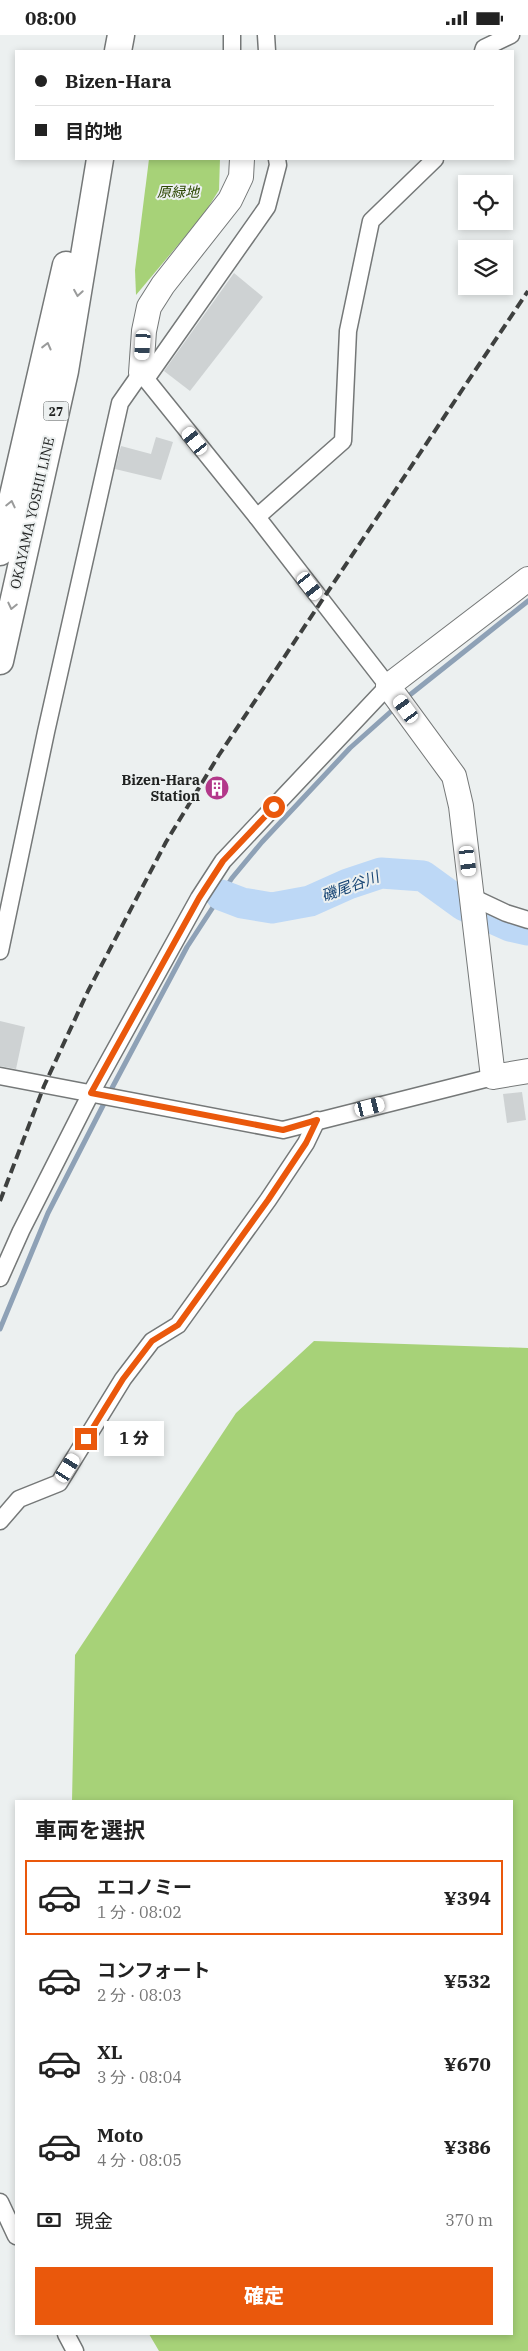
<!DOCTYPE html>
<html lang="ja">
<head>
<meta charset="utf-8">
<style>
	:root { --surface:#fff; --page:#f6f6f6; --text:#222; --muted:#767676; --line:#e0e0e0; --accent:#ea580c }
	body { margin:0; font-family:"IBM Plex Serif","Noto Sans JP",serif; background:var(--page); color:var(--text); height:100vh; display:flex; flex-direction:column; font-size:19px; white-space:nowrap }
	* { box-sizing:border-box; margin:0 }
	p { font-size:16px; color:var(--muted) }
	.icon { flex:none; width:28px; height:28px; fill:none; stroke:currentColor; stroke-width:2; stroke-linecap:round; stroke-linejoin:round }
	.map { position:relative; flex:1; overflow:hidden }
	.panel { position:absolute; left:15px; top:1765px; width:498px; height:535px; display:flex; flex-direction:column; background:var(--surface); border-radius:0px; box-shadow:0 2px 8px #0003 }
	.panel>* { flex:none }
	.banner { position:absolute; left:15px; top:15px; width:499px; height:110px; border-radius:0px; box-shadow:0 2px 8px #0003; display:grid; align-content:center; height:110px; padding:0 20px; background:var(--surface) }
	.tools { position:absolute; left:458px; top:140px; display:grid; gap:10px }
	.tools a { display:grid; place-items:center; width:55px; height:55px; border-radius:0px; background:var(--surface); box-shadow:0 2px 8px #0003; font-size:25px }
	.end { position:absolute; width:22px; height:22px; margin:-11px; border:6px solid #ea580c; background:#fff; box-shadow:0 0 0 2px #fff }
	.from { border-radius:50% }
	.bubble { position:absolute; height:35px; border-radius:0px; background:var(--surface); box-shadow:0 2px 8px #0003; font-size:16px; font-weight:800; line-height:35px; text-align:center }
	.car { position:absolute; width:15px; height:30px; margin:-15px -8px; border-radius:6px; box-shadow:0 0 4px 1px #0007; background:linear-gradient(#fff 24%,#345 0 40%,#fff 0 76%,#345 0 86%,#fff 0) }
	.banner b { display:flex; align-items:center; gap:18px; height:48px; font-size:19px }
	.banner b+b { border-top:1px solid var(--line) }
	.banner i { width:12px; height:12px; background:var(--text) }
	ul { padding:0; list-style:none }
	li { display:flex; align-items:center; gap:15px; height:75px; margin:0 10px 8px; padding:0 10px; border:2px solid transparent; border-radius:0px }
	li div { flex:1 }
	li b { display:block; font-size:19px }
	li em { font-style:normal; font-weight:800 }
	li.active { border-color:var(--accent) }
	li>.icon { width:45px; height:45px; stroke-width:1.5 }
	h2 { padding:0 20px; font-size:22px; line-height:60px }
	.pay { display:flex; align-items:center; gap:12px; height:55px; padding:0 20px; font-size:19px }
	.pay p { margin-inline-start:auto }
	.cta { display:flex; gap:10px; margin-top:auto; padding:10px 20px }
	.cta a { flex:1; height:58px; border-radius:0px; background:var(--accent); color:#fff; font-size:20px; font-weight:800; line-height:58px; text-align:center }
	.status { display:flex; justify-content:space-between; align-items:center; height:35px; padding:0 25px; background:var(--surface); direction:ltr }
	.status svg { height:14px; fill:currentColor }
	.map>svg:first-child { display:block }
	.green { fill:#a7d278 }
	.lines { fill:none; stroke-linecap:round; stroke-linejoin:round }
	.stream { stroke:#8ea1b6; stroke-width:5 }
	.river { stroke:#bdd8f6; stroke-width:31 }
	.building { fill:#ced2d3 }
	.street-casing { stroke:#757878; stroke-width:19 }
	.secondary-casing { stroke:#757878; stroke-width:26 }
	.primary-casing { stroke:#757878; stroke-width:29 }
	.street { stroke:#fff; stroke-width:16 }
	.secondary { stroke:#fff; stroke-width:24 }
	.primary { stroke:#fff; stroke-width:26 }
	.rail { stroke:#3e403f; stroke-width:4; stroke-dasharray:10 5; stroke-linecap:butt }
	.oneway { stroke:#9a9b9b }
	.route { stroke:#ea580c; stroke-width:6 }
	.labels { text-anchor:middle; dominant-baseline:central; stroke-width:4; stroke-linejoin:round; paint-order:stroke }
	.shield { fill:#ecf0f0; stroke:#5c5f5e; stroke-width:1 }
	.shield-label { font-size:12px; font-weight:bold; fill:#1f2120 }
	.park-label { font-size:14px; font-style:italic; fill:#2e4805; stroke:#ecf0f0 }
	.street-label { font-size:14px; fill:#1f2120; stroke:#ecf0f0 }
	.poi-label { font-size:14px; font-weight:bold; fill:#1f2120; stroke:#ecf0f0; text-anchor:end }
	.water-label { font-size:15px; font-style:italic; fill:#184675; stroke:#ecf0f0 }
</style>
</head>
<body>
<div class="status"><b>08:00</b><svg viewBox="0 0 49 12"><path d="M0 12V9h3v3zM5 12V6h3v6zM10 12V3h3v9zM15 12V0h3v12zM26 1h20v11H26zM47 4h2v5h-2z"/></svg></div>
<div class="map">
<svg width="528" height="2316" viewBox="0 0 528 2316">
	<rect width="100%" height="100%" fill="#ecf0f0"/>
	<!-- green -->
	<g class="green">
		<path d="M149,124H220L219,155L204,179L136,260L135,235Z"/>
		<path d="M314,1306L528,1313V2316H159L149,2299H511V1766H72L75,1620L236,1378Z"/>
	</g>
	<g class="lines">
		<!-- stream -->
		<g class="stream">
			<path d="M406,663L528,566"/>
			<path d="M0,1294L48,1178L112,1053L187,912L232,843L262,807L350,713L396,672"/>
		</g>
		<!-- river -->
		<path class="river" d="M221,860L242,868L272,873L310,866L348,849L381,838L423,841L463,870L510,891L528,895"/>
	</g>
	<!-- building -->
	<g class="building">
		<path d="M234,238L263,262L190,356L164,336Z"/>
		<path d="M156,402L173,407L161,445L115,434L121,411L151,419Z"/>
		<path d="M0,986L25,992L16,1034L0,1031Z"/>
		<path d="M522,1057L526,1085L507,1088L503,1059Z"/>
	</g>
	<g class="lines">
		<defs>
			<g id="street">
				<path d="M266,0L267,16"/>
				<path d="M232,16V0"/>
				<path d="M483,16L484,13L511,0"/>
				<path d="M146,344L267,172L278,130L277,124"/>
				<path d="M257,482L343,406L348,296L371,186L435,124"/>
				<path d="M472,862L506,878L528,885"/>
				<path d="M0,916L46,697L120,368L141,338L257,482L388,651L223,826L199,863L91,1058L21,1196L0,1243"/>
				<path d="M0,1041L283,1095L493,1042"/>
				<path d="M0,1486L19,1464L59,1448L123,1344L152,1306L178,1290L268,1165L306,1108L317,1085"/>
				<path d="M0,2167L16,2201"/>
				<path d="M66,2299L75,2316"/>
			</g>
			<g id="secondary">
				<path d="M141,338L144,296L149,272L163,250L230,165L241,142L242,124"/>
				<path d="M528,544L388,651L454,741L461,771L493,1042L528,1036"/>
			</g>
			<g id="primary">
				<path d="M118,16L121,0"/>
				<path d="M0,517L66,230"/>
				<path d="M0,626L65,336L100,124"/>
			</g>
		</defs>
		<!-- street casing -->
		<use href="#street" class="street-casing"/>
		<!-- secondary casing -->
		<use href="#secondary" class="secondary-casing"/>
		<!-- primary casing -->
		<use href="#primary" class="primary-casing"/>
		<!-- street -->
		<use href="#street" class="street"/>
		<!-- secondary -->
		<use href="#secondary" class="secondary"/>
		<!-- primary -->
		<use href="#primary" class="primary"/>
		<!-- rail -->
		<path class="rail" d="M0,1166L44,1051L88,956L166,807L219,720L528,256"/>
	</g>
	<!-- one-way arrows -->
	<defs><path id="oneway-chevron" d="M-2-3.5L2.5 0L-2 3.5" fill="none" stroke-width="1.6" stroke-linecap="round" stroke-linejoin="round" transform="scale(1.25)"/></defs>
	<g class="oneway">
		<use href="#oneway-chevron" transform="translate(78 258) rotate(99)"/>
		<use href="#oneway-chevron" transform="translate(47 311) rotate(-76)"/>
		<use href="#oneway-chevron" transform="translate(11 469) rotate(-77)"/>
		<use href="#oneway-chevron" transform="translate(12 571) rotate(103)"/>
	</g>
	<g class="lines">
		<!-- route -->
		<path class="route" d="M86,1404L123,1344L152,1306L178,1290L268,1165L306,1108L317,1085L283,1095L91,1058L199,863L223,826L274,772"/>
	</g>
	<!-- icons -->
	<defs>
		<symbol id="building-disc" viewBox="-11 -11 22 22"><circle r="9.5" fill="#b3388a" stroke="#ecf0f0"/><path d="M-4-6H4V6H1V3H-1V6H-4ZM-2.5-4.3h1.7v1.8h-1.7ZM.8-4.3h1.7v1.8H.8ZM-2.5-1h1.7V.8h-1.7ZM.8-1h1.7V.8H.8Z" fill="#fff"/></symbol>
	</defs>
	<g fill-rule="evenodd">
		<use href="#building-disc" x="203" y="739" width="28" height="28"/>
	</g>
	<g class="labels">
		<!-- shield labels -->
		<rect class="shield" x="43.5" y="366.5" width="25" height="19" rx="4"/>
		<g class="shield-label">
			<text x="56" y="376">27</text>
		</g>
		<!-- park labels -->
		<g class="park-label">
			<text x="178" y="157">原緑地</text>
		</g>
		<!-- street labels -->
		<g class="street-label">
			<text transform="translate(32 478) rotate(-77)">OKAYAMA YOSHII LINE</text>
		</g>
		<!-- poi labels -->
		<g class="poi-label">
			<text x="200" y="745">Bizen-Hara<tspan x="200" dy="16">Station</tspan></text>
		</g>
		<!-- water labels -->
		<g class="water-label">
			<text transform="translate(350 851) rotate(-20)">磯尾谷川</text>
		</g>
	</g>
</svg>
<div class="tools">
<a><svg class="icon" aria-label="locate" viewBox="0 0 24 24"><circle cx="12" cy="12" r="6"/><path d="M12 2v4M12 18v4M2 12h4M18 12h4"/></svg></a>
<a><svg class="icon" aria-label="layers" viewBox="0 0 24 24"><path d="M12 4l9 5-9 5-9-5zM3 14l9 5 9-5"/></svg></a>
</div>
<i class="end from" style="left:274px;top:772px"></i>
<i class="end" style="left:86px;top:1404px"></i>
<div class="bubble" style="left:104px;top:1386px;width:60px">1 分</div>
<i class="car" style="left:143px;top:310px;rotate:184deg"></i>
<i class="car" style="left:195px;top:406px;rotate:321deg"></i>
<i class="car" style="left:310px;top:551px;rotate:142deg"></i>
<i class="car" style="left:406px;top:674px;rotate:324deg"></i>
<i class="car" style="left:468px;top:826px;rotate:173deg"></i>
<i class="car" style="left:370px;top:1072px;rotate:76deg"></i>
<i class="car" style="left:68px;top:1433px;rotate:32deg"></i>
<div class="banner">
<b><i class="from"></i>Bizen-Hara</b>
<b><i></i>目的地</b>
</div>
<section class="panel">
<h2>車両を選択</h2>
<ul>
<li class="active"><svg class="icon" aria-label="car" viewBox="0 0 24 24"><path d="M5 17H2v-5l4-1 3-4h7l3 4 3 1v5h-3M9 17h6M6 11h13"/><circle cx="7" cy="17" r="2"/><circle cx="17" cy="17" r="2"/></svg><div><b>エコノミー</b><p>1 分 · 08:02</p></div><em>¥394</em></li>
<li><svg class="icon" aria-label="car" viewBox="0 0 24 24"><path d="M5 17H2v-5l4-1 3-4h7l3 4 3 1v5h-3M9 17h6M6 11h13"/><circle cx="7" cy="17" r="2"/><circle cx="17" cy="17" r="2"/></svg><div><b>コンフォート</b><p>2 分 · 08:03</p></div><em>¥532</em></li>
<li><svg class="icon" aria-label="car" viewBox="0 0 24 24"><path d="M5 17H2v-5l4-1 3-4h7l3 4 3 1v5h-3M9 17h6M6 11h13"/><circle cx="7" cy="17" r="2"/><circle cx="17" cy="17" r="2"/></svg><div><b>XL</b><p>3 分 · 08:04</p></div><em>¥670</em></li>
<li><svg class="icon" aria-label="car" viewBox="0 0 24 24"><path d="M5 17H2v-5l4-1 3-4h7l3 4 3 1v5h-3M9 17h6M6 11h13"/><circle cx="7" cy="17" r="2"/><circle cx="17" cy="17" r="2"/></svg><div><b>Moto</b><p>4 分 · 08:05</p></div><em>¥386</em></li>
</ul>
<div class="pay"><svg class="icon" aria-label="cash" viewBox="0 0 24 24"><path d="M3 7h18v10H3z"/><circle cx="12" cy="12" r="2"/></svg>現金<p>370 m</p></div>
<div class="cta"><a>確定</a></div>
</section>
</div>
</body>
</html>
